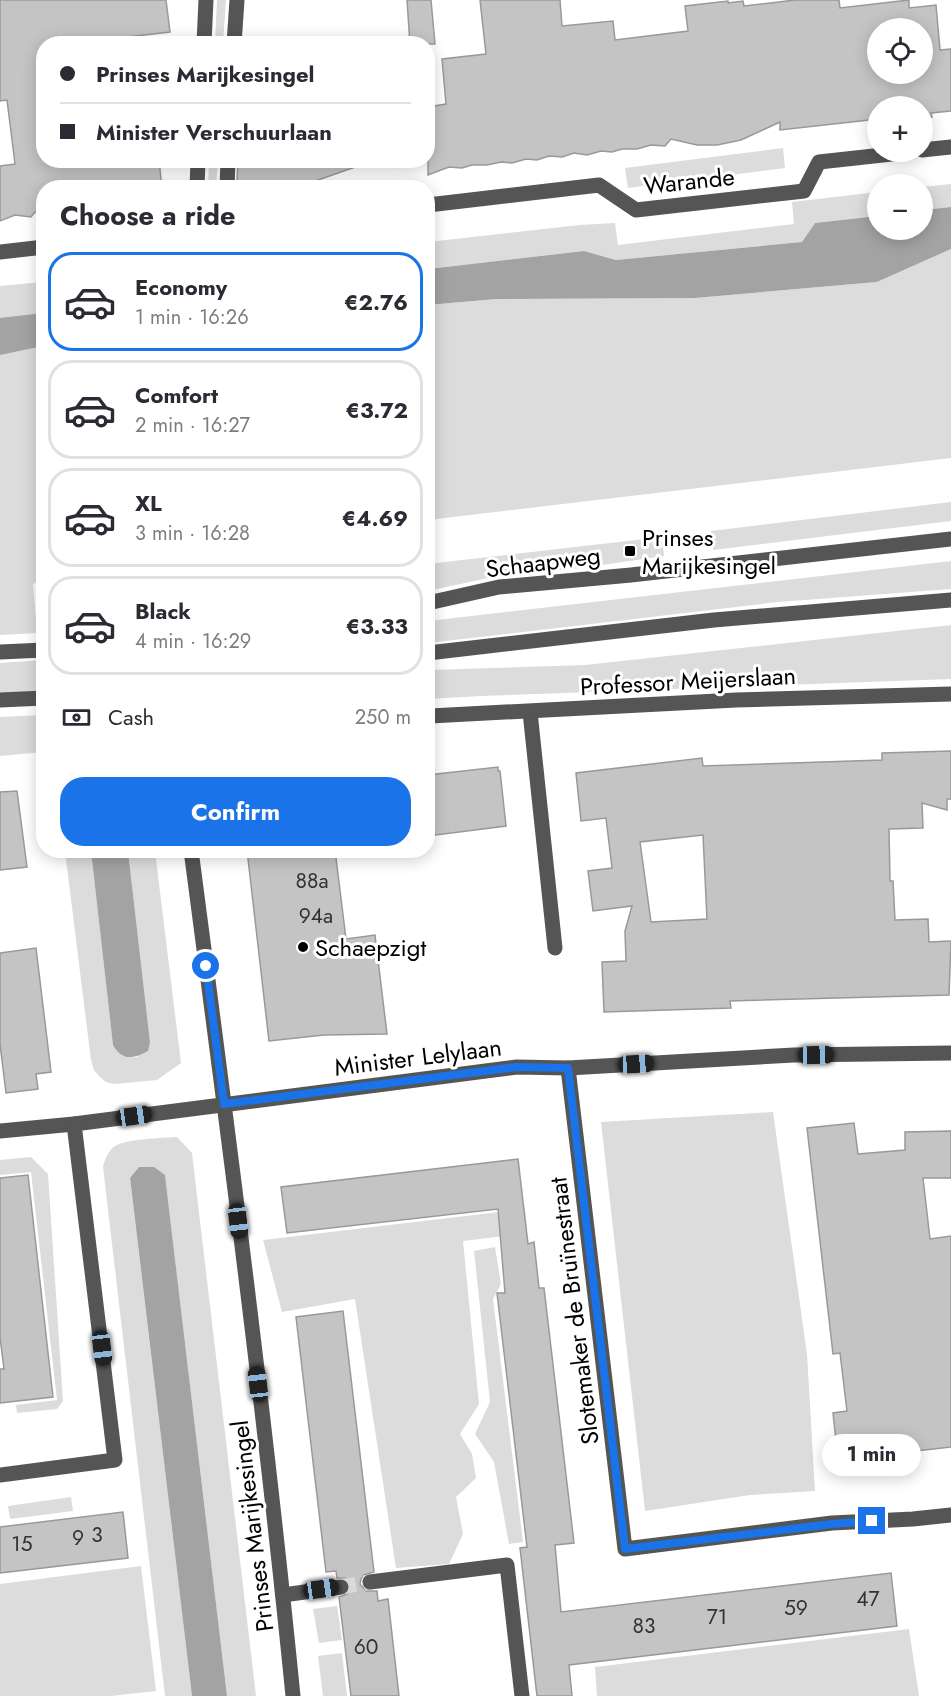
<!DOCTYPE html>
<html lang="en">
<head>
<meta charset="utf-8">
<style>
	:root { --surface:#fff; --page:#f7f7f7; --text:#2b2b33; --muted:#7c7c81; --line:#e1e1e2; --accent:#1a73e8 }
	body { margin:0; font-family:Jost,sans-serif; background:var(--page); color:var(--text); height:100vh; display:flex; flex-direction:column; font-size:22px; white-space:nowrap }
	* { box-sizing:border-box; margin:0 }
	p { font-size:20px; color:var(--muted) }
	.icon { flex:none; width:33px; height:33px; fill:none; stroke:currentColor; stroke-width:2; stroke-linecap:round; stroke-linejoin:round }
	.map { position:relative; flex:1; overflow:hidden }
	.sheet { position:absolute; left:36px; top:180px; width:399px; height:678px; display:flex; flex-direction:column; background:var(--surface); border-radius:24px; box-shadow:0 3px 15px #0003 }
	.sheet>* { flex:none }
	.hud { position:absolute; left:36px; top:36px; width:399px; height:132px; border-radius:24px; box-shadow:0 3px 15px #0003; display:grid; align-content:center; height:132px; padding:0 24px; background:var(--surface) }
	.fabs { position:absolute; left:867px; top:18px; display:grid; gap:12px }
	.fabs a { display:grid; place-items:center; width:66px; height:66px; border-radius:50%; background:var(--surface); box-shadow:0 3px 15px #0003; font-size:30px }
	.end { position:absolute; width:27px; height:27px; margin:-14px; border:8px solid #1a73e8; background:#fff; box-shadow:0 0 0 3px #fff }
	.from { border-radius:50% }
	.bubble { position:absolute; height:42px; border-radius:21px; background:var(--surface); box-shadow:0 3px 15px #0003; font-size:20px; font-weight:700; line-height:42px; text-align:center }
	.car { position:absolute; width:18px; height:36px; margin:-18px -9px; border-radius:8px; box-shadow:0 0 4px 2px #0007; background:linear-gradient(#222 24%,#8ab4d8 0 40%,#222 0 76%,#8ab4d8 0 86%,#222 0) }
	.hud b { display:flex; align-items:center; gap:21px; height:57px; font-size:22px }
	.hud b+b { border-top:2px solid var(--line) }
	.hud i { width:15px; height:15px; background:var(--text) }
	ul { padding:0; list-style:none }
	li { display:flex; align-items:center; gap:18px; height:99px; margin:0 12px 9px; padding:0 12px; border:3px solid var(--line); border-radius:24px }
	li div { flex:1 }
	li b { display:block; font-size:22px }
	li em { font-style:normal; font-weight:700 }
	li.selected { border-color:var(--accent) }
	li>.icon { width:54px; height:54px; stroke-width:1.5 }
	h2 { padding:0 24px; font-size:27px; line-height:72px }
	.pay { display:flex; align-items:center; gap:15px; height:66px; padding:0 24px; font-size:22px }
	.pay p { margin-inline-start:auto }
	.action { display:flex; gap:12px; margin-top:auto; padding:12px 24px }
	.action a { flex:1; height:69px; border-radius:24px; background:var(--accent); color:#fff; font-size:24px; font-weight:700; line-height:69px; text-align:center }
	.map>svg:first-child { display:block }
	.green { fill:#dcdcdc }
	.water { fill:#a3a3a3 }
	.building { fill:#c4c4c4; stroke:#999; stroke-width:1.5; fill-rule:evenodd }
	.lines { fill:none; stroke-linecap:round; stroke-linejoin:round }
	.minor-tunnel { stroke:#d9d9d9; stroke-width:15; stroke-dasharray:15 8; stroke-linecap:butt }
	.minor { stroke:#555; stroke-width:15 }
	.route { stroke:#1a73e8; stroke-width:8 }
	.poi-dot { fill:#000; stroke:#fff; stroke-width:2 }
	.labels { text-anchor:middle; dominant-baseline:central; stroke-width:6; stroke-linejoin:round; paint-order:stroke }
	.number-label { font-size:21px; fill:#313131 }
	.street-label { font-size:24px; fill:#000; stroke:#fff }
	.poi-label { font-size:24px; fill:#000; stroke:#fff; text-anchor:start }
</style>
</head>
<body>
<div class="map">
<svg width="951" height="1696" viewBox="0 0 951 1696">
	<rect width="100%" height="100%" fill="#fff"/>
	<!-- green -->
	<g class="green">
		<path d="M217,0H226L223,43H215Z"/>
		<path d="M783,148L785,168L628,188L625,168Z"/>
		<path d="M209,161H218L216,187H208Z"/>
		<path d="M951,184V207L923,210V187Z"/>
		<path d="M877,192V216L815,223L802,242L616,260L584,251L428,269V242L580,225L615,223L618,245L794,224L792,202Z"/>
		<path d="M951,249V458L428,520V305L496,299L695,298L877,282Z"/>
		<path d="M43,282L44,578L33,584L37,633L0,635V286Z"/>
		<path d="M951,502V521L713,550L711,531Z"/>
		<path d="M662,537L664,556L581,568L497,576L428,591V564Z"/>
		<path d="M951,561V589L778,602L428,643V621Z"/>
		<path d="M951,625V679L481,696L428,699V670L585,665Z"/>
		<path d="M43,660V690L0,695V663Z"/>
		<path d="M43,715V752L0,756V717Z"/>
		<path d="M65,851H91L113,1044C119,1055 126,1058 137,1057L150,1042L128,851H155L181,1063L157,1080L114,1084L106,1082L100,1077L94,1070L91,1060Z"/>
		<path d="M773,1112L807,1354L815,1491L750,1495L645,1511L601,1122Z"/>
		<path d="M177,1137L192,1153L256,1696H227L165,1175L140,1167L130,1179L192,1696H165L103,1167C105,1159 108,1151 115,1146C126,1139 162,1138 177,1137Z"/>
		<path d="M31,1157L48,1174L63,1401L57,1409L17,1413L16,1405L57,1400L31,1172L0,1175V1160Z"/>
		<path d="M525,1209L527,1233L463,1241L479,1404L460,1434L472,1454L476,1478L456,1497L463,1534L449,1564L396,1568L355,1299L282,1312L263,1240Z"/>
		<path d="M495,1247L501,1284L493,1299L523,1542L509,1544L494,1462L475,1434L490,1402L474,1251Z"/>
		<path d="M71,1497L73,1511L10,1519L8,1506Z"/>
		<path d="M141,1566L156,1691L111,1696H0V1584Z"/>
		<path d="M337,1606L342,1640L319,1643L313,1609Z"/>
		<path d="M909,1629L919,1696H597L595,1667Z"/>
		<path d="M342,1653L347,1696H323L318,1656Z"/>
	</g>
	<!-- water -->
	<g class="water">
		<path d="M951,207V249L877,282L695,298L496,299L428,305V269L584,251L616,260L802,242L815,223L877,216L878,230H922L923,210Z"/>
		<path d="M43,313V346L0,355V318Z"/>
		<path d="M91,851H128L150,1042L148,1051C133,1059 122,1061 113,1045Z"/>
		<path d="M139,1167H154L165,1175L227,1696H192L130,1178Z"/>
	</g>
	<!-- building -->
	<g class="building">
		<path d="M0,0H166L170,32L66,44H44V95H40L44,123V160H159L162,188H44V211L35,212L31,217L15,215L0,221V166L15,164L7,100L0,101Z"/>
		<path d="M407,0H431L435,44H410Z"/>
		<path d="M480,0H560L562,26L613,21L615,40L688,31L685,6L728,1V3L743,1L744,6L795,0H839L840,8L909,0V8L936,5L940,50L951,49V111L931,113L932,117H922V106H878V119L780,130V122L741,140L717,145H697L671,139L665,146L651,145L637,149H622L612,152L601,151L587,155L574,153L562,157L549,156L537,160L526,159L512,163L501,162L487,165H472L462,168L449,167L428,175V107L446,104L442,59L486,54ZM878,28H922V74H878Z"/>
		<path d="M238,160H364V164L301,186L237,182Z"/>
		<path d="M951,751V799H947V810L922,803L923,828L889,829L890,881H893L895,920L928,919L929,942L951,941L949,995L730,1001L731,1008L604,1012L602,962L626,961L625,931L632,906L593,911L588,871L612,868L606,818L581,821L576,773L702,758L703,766L882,760V753ZM703,835L707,919L651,922L640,842Z"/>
		<path d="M498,767V771H500L506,826L428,836V775Z"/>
		<path d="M17,791L27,867L0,870V792Z"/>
		<path d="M247,850H335L346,939L375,935L387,1034L324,1035L269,1041Z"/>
		<path d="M36,948L51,1072L36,1074L38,1089L6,1093L0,1044V953Z"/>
		<path d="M854,1123L858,1154L905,1150V1132L951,1131V1178H923L930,1239L951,1236V1447L838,1460L833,1413L847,1411L840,1353L833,1354L807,1128Z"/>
		<path d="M518,1159L528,1244L534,1242L539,1288H544L574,1543L555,1545L561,1612L891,1573L897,1626L569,1665L572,1696H537L520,1548L527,1547L497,1293H505L498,1209L287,1233L281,1187Z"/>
		<path d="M28,1175L53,1397L0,1403V1369H4L0,1337V1178Z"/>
		<path d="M343,1311L374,1572L364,1575L361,1579L360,1584L366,1591H377L378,1601L388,1599L399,1696H351L339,1597L347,1594L350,1590L351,1585L345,1578H337L336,1571L326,1572L296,1317Z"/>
		<path d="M123,1512L128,1558L0,1573V1527Z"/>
	</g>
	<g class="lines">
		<!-- minor-tunnel -->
		<path class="minor-tunnel" d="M341,1587L370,1582"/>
		<!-- minor -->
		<g class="minor">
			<path d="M204,44L206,0"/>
			<path d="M234,44L237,0"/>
			<path d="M922,150L951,147"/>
			<path d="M197,188L198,160"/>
			<path d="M227,188L228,160"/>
			<path d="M428,205L599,185L636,210L804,191L819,162L910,152"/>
			<path d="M0,252L44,247"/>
			<path d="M428,603L499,587L631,575L951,539"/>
			<path d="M0,652L44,650"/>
			<path d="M428,653L714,620L951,600"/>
			<path d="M0,700L44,698"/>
			<path d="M530,712L555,948"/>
			<path d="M428,714L430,716L736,700L951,694"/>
			<path d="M191,850C228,1132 265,1414 293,1696"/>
			<path d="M568,1068L625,1549L832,1523L913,1519L951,1515"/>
			<path d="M0,1131L74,1124L517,1067L568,1068L794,1055L951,1053"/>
			<path d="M0,1475L115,1460L74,1124"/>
			<path d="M370,1582L507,1565L522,1696"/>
			<path d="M283,1595L341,1587"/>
		</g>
	</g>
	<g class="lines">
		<!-- route -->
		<path class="route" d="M206,966L224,1104L517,1067L568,1068L625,1549L832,1524L872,1521"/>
	</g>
	<!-- markers -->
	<g class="poi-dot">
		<rect x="624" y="545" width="12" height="12" rx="3"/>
		<circle cx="303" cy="947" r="6"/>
	</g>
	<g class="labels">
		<!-- number labels -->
		<g class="number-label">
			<text x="312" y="881">88a</text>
			<text x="316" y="916">94a</text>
			<text x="97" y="1535">3</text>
			<text x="78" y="1538">9</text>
			<text x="22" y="1544">15</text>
			<text x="868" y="1599">47</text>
			<text x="796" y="1608">59</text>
			<text x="717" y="1617">71</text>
			<text x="644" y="1626">83</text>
			<text x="366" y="1647">60</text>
		</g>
		<!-- street labels -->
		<g class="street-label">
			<text transform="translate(689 181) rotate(-6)">Warande</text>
			<text transform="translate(543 562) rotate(-7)">Schaapweg</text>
			<text transform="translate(688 681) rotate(-3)">Professor Meijerslaan</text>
			<text transform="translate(418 1057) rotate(-7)">Minister Lelylaan</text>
			<text transform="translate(574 1311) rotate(-97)">Slotemaker de Bruïnestraat</text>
			<text transform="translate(252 1526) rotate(-97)">Prinses Marijkesingel</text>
		</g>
		<!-- poi labels -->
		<g class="poi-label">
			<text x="642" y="537">Prinses<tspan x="642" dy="28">Marijkesingel</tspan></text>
			<text x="315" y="947">Schaepzigt</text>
		</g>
	</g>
</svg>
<div class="fabs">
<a><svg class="icon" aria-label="locate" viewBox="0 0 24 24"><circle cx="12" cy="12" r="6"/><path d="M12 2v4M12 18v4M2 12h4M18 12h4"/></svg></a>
<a>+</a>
<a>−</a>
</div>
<i class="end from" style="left:206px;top:966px"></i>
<i class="end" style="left:872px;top:1521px"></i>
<div class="bubble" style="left:822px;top:1434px;width:99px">1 min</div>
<i class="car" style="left:816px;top:1055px;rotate:89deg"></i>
<i class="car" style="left:636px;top:1064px;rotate:87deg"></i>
<i class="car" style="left:134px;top:1116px;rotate:82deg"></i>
<i class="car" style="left:238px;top:1221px;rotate:173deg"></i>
<i class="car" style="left:102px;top:1348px;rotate:173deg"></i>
<i class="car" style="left:258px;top:1384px;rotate:353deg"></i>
<i class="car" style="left:321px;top:1589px;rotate:82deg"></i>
<div class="hud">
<b><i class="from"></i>Prinses Marijkesingel</b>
<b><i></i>Minister Verschuurlaan</b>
</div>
<section class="sheet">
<h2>Choose a ride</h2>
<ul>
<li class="selected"><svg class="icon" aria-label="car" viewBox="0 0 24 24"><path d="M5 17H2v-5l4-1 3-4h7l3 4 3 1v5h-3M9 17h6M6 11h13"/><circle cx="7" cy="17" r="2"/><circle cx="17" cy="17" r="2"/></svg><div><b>Economy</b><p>1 min · 16:26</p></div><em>€2.76</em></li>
<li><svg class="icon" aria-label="car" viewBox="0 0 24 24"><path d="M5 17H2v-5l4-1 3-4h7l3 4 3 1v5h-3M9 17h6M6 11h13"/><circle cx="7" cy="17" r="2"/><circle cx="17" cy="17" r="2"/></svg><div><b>Comfort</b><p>2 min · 16:27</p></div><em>€3.72</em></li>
<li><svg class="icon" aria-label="car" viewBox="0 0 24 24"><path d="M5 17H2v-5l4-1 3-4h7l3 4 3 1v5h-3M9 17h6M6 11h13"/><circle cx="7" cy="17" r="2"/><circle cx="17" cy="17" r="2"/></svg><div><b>XL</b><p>3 min · 16:28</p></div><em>€4.69</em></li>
<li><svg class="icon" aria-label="car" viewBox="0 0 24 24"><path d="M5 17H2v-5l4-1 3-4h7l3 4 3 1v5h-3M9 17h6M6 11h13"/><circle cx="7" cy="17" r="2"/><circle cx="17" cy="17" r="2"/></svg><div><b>Black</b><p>4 min · 16:29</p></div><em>€3.33</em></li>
</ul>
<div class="pay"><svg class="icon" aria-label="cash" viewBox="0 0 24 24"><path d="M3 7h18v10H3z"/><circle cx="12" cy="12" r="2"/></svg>Cash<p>250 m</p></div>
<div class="action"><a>Confirm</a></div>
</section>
</div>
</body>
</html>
